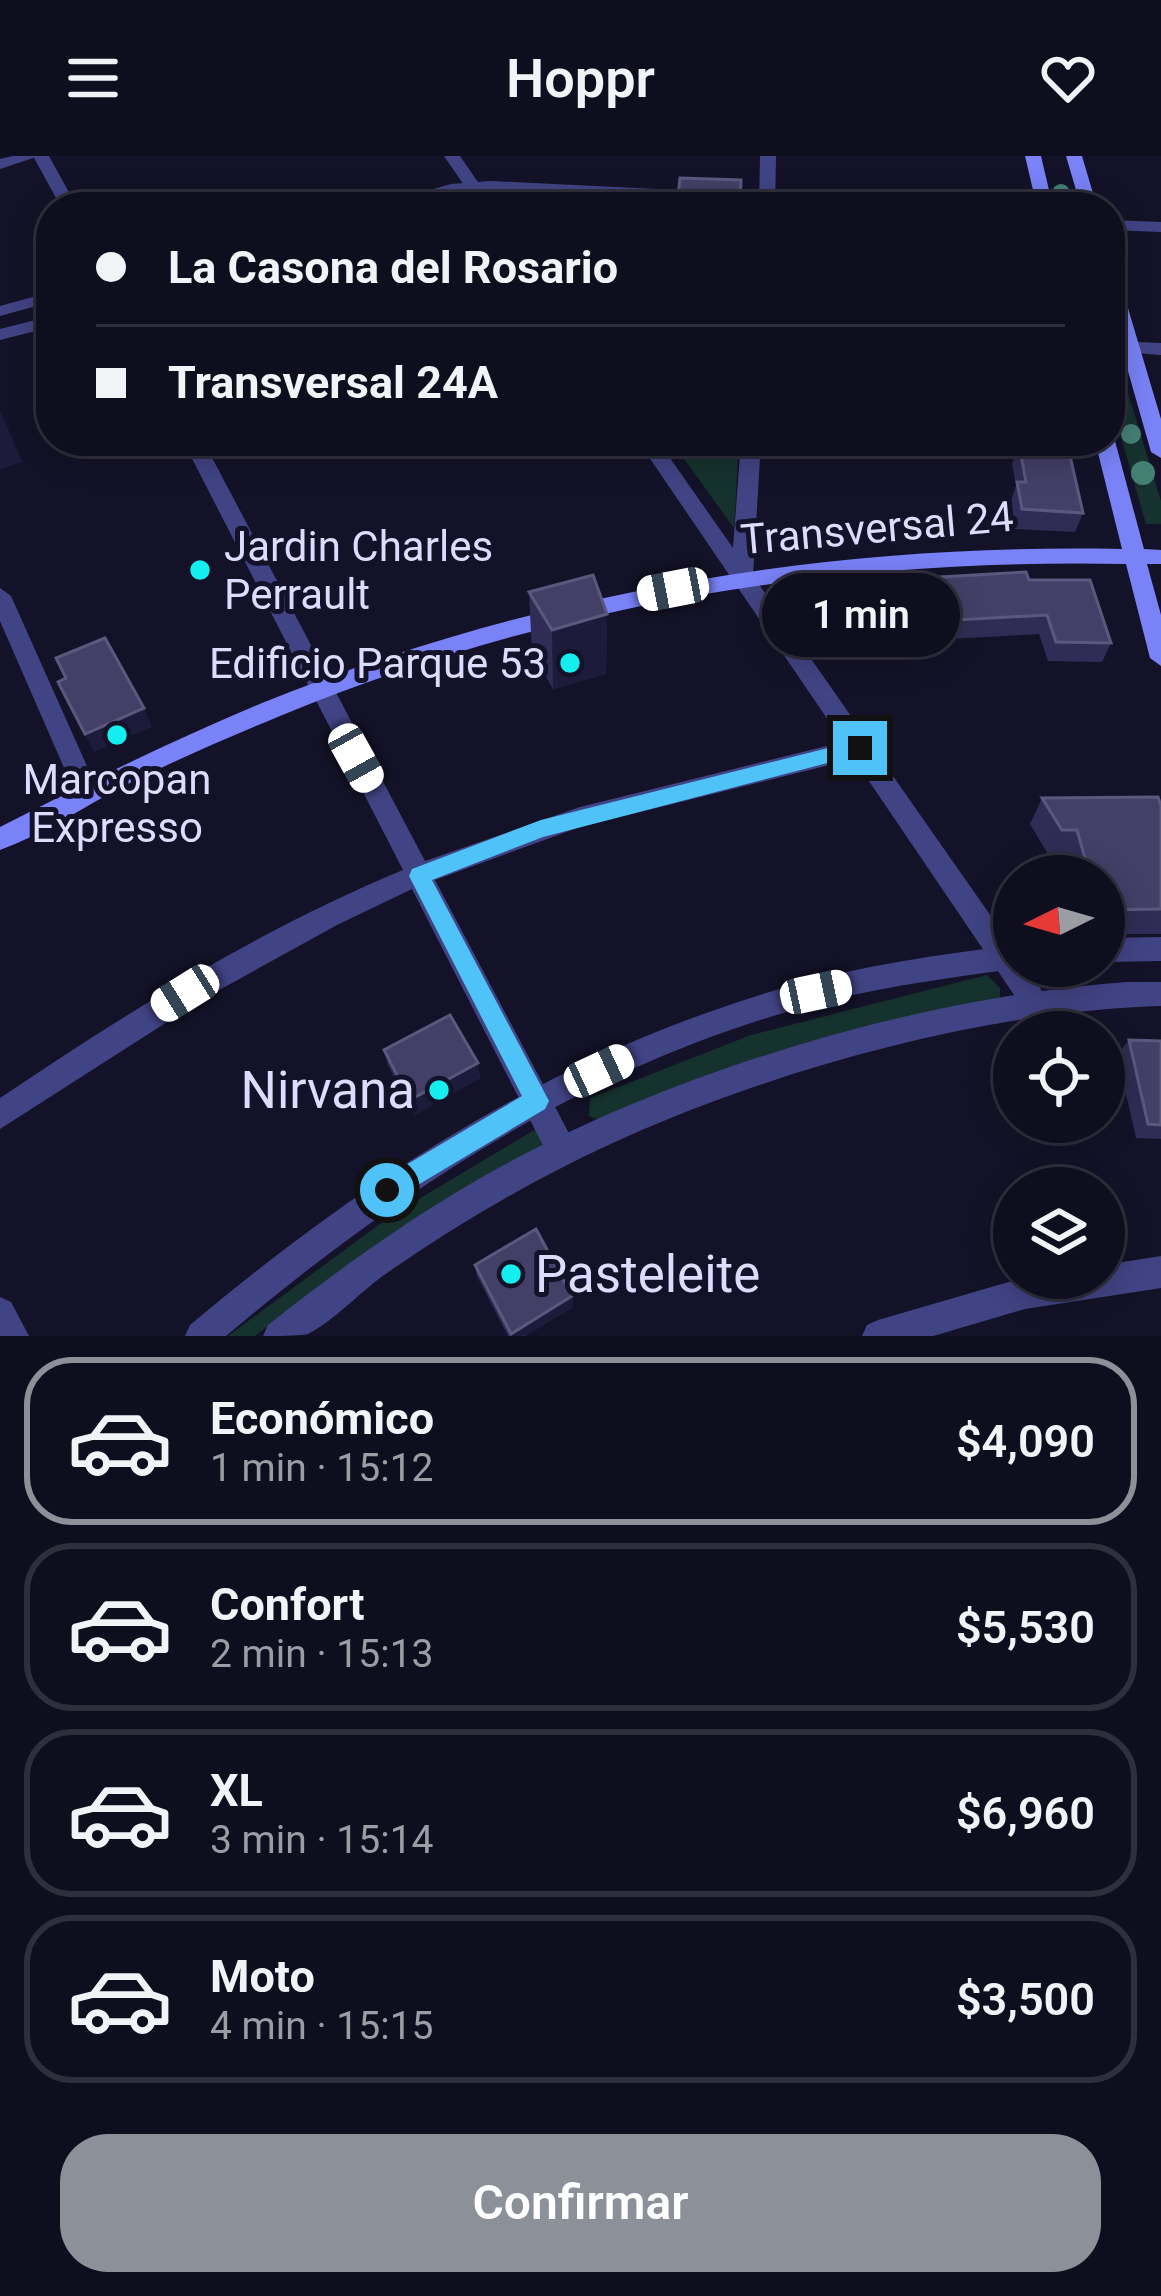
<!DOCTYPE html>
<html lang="es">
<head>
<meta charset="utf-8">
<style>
	:root { --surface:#0f0e1e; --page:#181727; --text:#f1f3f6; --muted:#9b9ca4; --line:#2f2e3c; --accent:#8c9099 }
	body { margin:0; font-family:Roboto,sans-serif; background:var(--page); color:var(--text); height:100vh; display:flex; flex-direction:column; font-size:45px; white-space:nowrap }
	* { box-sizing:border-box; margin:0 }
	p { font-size:39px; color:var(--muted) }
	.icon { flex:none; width:66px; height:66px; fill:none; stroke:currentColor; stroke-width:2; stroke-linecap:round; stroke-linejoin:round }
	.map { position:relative; height:1180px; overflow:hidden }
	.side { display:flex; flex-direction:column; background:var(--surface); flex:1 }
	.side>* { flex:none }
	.hud { position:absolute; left:36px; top:36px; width:1089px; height:264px; border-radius:48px; box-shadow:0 6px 30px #0003,0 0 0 3px var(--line); display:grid; align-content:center; height:264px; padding:0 60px; background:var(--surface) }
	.needle { width:78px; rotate:265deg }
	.tools { position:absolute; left:993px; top:699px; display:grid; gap:24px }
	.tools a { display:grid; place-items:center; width:132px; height:132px; border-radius:50%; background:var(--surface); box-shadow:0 6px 30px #0003,0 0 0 3px var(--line); font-size:60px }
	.end { position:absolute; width:54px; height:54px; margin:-27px; border:15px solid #4fc3f7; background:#111; box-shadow:0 0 0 6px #111 }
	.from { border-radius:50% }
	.bubble { position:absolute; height:84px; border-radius:42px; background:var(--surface); box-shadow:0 6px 30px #0003,0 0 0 3px var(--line); font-size:39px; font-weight:600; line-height:84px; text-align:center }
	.car { position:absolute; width:36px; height:72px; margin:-36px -18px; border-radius:15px; box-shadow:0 0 9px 3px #0007; background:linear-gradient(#fff 24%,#345 0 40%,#fff 0 76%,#345 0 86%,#fff 0) }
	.hud b { display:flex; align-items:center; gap:42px; height:114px; font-size:45px }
	.hud b+b { border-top:3px solid var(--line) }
	.hud i { width:30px; height:30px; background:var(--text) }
	ul { padding:21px 0 0; list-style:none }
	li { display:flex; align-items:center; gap:36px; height:168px; margin:0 24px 18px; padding:0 36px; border:6px solid var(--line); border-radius:48px }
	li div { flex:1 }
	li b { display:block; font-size:45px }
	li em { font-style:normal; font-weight:600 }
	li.current { border-color:var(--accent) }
	li>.icon { width:108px; height:108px; stroke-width:1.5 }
	.action { display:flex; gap:24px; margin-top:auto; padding:24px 60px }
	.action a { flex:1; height:138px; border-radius:48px; background:var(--accent); color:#fff; font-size:48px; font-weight:600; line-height:138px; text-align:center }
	header { display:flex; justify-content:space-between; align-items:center; height:156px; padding:0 60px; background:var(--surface); font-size:54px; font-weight:600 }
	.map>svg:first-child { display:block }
	.green { fill:#16322e }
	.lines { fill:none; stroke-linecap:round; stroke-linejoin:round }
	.minor { fill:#414484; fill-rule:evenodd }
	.tertiary { fill:#414484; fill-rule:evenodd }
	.secondary { fill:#7982f6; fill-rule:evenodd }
	.tree { fill:#447f74 }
	.wall { fill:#312c55 }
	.shaded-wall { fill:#1e1a3b }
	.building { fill:#433f67; stroke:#5b587e; stroke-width:3 }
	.route { fill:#4fc3f7 }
	.poi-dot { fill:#15eeef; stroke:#141228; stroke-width:4.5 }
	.labels { text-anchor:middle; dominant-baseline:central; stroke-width:10; stroke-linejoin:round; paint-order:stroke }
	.street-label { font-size:42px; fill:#dcdcfd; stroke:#141228 }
	.poi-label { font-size:42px; fill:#dcdcfd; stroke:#141228; text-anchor:start }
	.near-poi-label { font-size:51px; fill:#dcdcfd; stroke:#141228; text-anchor:end }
</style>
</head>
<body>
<header><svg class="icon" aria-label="menu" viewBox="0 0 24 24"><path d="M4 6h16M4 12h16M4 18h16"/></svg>Hoppr<svg class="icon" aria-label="heart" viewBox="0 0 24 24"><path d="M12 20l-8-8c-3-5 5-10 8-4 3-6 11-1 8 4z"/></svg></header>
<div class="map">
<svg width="1161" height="1180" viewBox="0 0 1161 1180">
	<rect width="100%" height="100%" fill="#141228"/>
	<!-- green -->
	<g class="green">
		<path d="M1110,214H1121L1161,345V368H1146L1110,242Z"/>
		<path d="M671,285H739L734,372Z"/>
		<path d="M987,819L1000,832V842C862,869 727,902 601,965L589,960L590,942L751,879Z"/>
		<path d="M541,970L551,986L326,1125L255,1180H228L392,1059Z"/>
	</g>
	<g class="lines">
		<!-- minor -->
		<g class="minor">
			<path d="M13,0H39L0,13V3Z"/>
			<path d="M444,0H460L495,51H479Z"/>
			<path d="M760,0H776L775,51H759Z"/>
			<path d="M1110,185L1161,187V199L1110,195Z"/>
			<path d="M183,285H235L209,296L425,705L580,651L843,586L638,285H658L733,392L741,285H761L753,420L1014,793V810H1026L1049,846L1045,855L1035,859L1025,855L854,603L580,671L435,724L572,983L576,993L572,1003L561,1008L550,1003L412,733L337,769L203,843L0,973V942C128,856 260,773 403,714Z"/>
			<path d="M0,432L11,440L99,637L96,644H78L75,637L0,465Z"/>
			<path d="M1161,1100V1132L1025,1153L933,1180H862L867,1169L878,1164L1022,1122H1104V1109Z"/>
		</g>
		<!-- tertiary -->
		<g class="tertiary">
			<path d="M33,0H49L77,51H61Z"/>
			<path d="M491,25L927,46L935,51H826L491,35C451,38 412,51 372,51L451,28Z"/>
			<path d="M505,41L513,46L511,49L444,51L452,46Z"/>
			<path d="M1110,64L1161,66V76L1110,74Z"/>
			<path d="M51,136V146L0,160V150Z"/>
			<path d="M51,160V171L0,184V173Z"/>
			<path d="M1161,781V805L1104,806V782Z"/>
			<path d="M1014,789V810H1022L1014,813C939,823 864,833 790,855C578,916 393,1039 226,1180H185L190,1169C370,1018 561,895 790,830C863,809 938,799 1014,789Z"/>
			<path d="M1127,826H1161V850C975,855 741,922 575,1005C509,1038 447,1075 387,1117C362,1134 334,1165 308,1178C296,1180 276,1180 263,1180L268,1169C335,1116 403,1067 477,1024C661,918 915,841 1127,826Z"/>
			<path d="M0,1141L11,1146L29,1180H0Z"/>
		</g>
		<!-- secondary -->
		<g class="secondary">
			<path d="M1025,0H1041L1053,51H1037Z"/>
			<path d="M1066,0H1082L1097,51H1081Z"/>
			<path d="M1110,117L1119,122L1161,263V302L1151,296L1110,152Z"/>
			<path d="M1110,280L1115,285L1144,393L1161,394V408H1147L1161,459V510L1150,502L1126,408C835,402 550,448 280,560C227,582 173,605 122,631C82,652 42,679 0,694V671C86,627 173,584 262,547C536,436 828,387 1122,393L1095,285H1110Z"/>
		</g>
	</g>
	<!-- trees -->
	<g class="tree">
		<circle cx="1061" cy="37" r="9"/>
		<circle cx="1131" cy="278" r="10"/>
		<circle cx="1143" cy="317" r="12"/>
	</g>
	<!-- wall -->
	<g class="wall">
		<path d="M1019,289L1083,357L1075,376L1015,373L1011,345L1016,329L1012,308Z"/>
		<path d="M924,422L1029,424L1111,487L1102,506L1048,505L1039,478L932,484L918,441Z"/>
		<path d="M529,436L607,458L606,518L553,533L532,496Z"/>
		<path d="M1042,642L1161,650V778H1104V720H1069L1063,700H1049L1030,668Z"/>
		<path d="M1129,884L1161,885V983L1136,982L1117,899Z"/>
		<path d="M384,894L478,907L480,922L414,959L388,909Z"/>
		<path d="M475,1109L572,1140L573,1151L525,1180H508L477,1120Z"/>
	</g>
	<!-- shaded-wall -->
	<g class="shaded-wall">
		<path d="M0,254L22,306L0,313Z"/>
		<path d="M607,458L606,518L553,533L552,474Z"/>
		<path d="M144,552L152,571L94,596L85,578Z"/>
		<path d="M478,907L480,922L414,959L410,944Z"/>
		<path d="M572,1140L573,1151L525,1180H511V1178Z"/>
	</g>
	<!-- building -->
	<g class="building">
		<path d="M680,22L741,24L740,51H677Z"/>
		<path d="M1019,289L1068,291L1083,357L1022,353L1017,326H1026Z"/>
		<path d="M1026,416L1029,424H1090L1111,487L1056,486L1047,459L938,465L924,422Z"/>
		<path d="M593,419L607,458L552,474L529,436Z"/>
		<path d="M105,482L144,552L85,578L58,526L66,522L56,502Z"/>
		<path d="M1158,641L1161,650V753L1104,754V720H1090L1077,674H1062L1042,642Z"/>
		<path d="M450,859L478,907L410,944L384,894Z"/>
		<path d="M1129,884L1161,885V969L1148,968Z"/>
		<path d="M536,1073L572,1140L511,1178L475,1109Z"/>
	</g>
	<!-- route -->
	<path class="route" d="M860,584L866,586V597L543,681L432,724L549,945L545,953L396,1042H379V1025L522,940L409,720L412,713L541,664Z"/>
	<!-- markers -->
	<g class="poi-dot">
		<circle cx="200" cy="414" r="12"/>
		<circle cx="570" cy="507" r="12"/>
		<circle cx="117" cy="579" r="12"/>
		<circle cx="439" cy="934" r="12"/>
		<circle cx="511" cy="1118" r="12"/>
	</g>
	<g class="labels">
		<!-- street labels -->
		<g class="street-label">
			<text transform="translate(877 372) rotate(-5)">Transversal 24</text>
		</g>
		<!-- poi labels -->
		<g class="poi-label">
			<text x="224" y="390">Jardin Charles<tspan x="224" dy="48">Perrault</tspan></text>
			<text x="546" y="507" text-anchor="end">Edificio Parque 53</text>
			<text x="117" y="623" text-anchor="middle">Marcopan<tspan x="117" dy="48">Expresso</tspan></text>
		</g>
		<!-- near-poi labels -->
		<g class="near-poi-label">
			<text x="415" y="934">Nirvana</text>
			<text x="535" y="1118" text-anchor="start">Pasteleite</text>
		</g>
	</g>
</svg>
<div class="tools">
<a><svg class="needle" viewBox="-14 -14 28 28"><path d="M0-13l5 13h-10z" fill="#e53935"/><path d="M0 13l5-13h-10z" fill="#9b9ca4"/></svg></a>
<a><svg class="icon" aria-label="locate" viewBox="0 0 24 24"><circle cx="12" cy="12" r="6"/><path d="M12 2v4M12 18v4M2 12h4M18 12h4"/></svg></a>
<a><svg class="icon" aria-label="layers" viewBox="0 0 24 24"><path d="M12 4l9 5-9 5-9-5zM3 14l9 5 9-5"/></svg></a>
</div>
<i class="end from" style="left:387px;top:1034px"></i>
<i class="end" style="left:860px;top:592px"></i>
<div class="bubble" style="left:762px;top:417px;width:198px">1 min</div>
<i class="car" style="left:673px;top:433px;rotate:259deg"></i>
<i class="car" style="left:356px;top:602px;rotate:151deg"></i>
<i class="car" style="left:816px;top:836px;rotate:78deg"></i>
<i class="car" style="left:185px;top:837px;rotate:238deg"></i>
<i class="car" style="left:599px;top:915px;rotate:65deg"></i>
<div class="hud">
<b><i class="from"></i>La Casona del Rosario</b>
<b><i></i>Transversal 24A</b>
</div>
</div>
<section class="side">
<ul>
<li class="current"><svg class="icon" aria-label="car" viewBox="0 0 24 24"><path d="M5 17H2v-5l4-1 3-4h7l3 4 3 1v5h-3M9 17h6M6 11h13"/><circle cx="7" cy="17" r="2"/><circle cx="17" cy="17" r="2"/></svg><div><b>Económico</b><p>1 min · 15:12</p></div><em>$4,090</em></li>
<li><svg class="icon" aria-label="car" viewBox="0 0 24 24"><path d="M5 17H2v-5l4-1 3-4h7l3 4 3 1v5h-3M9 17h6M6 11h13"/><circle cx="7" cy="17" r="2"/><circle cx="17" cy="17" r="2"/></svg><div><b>Confort</b><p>2 min · 15:13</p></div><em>$5,530</em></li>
<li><svg class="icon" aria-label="car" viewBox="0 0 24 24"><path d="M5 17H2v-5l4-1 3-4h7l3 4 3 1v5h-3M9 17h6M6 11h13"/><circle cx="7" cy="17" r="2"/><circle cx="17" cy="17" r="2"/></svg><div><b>XL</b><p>3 min · 15:14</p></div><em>$6,960</em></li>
<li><svg class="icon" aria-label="car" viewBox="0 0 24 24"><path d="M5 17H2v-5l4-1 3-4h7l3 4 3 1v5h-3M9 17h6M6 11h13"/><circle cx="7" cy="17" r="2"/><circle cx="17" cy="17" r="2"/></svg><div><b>Moto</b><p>4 min · 15:15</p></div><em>$3,500</em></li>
</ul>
<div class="action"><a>Confirmar</a></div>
</section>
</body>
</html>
